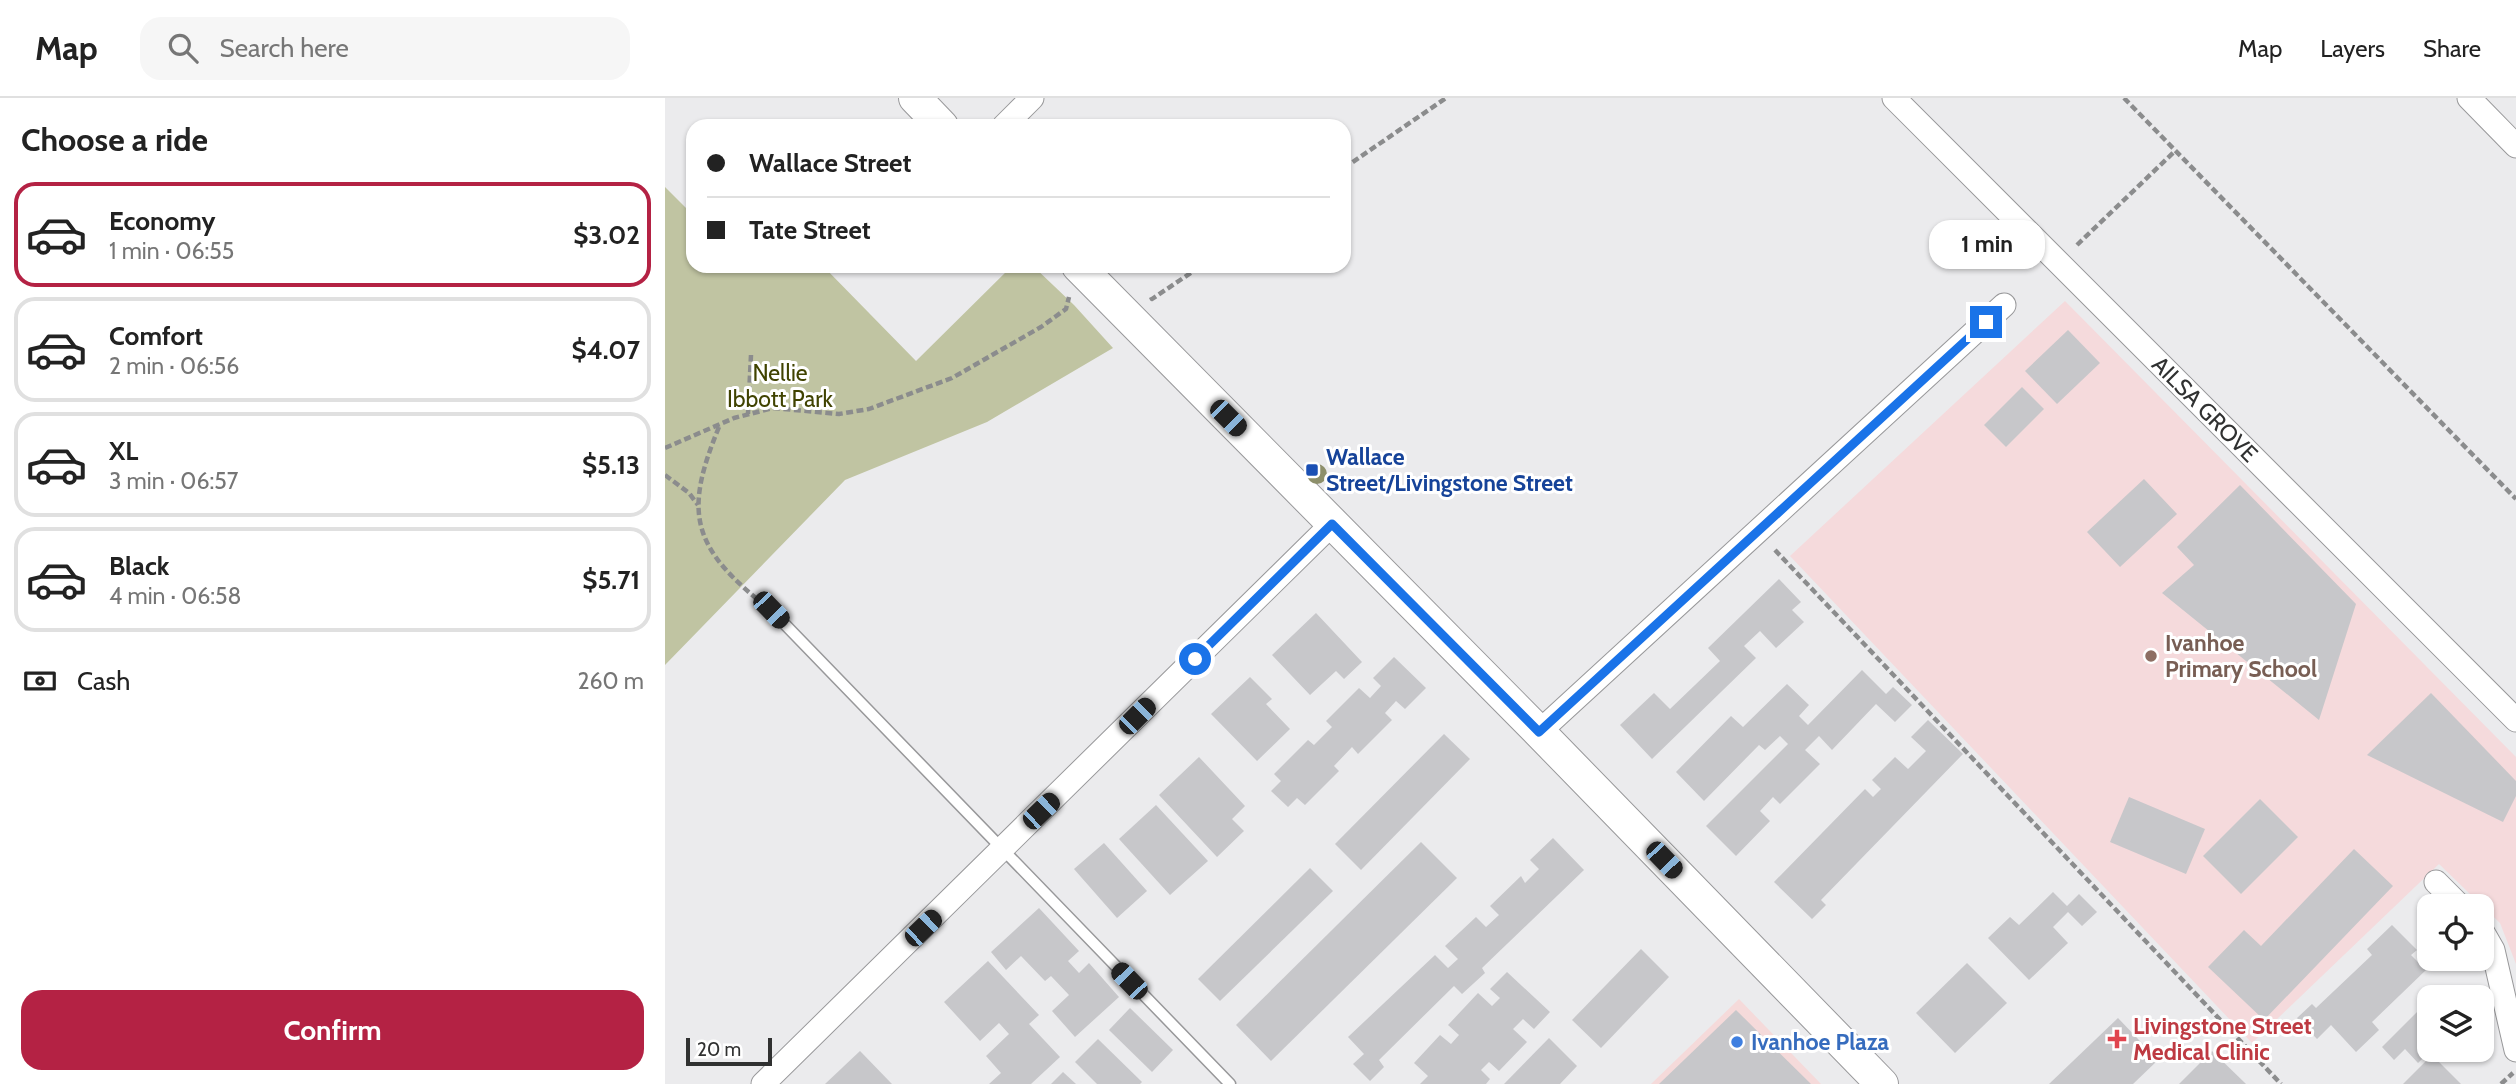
<!DOCTYPE html>
<html lang="en">
<head>
<meta charset="utf-8">
<style>
	:root { --surface:#fff; --page:#f6f6f6; --text:#222; --muted:#767676; --line:#e0e0e0; --accent:#b42244 }
	body { margin:0; font-family:Cabin,sans-serif; background:var(--page); color:var(--text); height:100vh; display:flex; flex-direction:column; font-size:26px; white-space:nowrap }
	* { box-sizing:border-box; margin:0 }
	p { font-size:23px; color:var(--muted) }
	.icon { flex:none; width:38px; height:38px; fill:none; stroke:currentColor; stroke-width:2; stroke-linecap:round; stroke-linejoin:round }
	.map { position:relative; flex:1; overflow:hidden }
	.details { display:flex; flex-direction:column; background:var(--surface); width:665px }
	.details>* { flex:none }
	.guide { position:absolute; left:21px; top:21px; width:665px; height:154px; border-radius:21px; box-shadow:0 2px 5px #0004; display:grid; align-content:center; height:154px; padding:0 21px; background:var(--surface) }
	.buttons { position:absolute; left:1752px; top:796px; display:grid; gap:14px }
	.buttons a { display:grid; place-items:center; width:77px; height:77px; border-radius:14px; background:var(--surface); box-shadow:0 2px 5px #0004; font-size:35px }
	.scale { position:absolute; left:21px; bottom:18px; width:86px; box-sizing:border-box; padding-left:7px; border:4px solid #303131; border-top:0; font-size:19px; line-height:24px; white-space:nowrap; color:#303131; -webkit-text-stroke:5px #fff; paint-order:stroke }
	.end { position:absolute; width:32px; height:32px; margin:-16px; border:9px solid #1a73e8; background:#fff; box-shadow:0 0 0 4px #fff }
	.from { border-radius:50% }
	.bubble { position:absolute; height:49px; border-radius:21px; background:var(--surface); box-shadow:0 2px 5px #0004; font-size:23px; font-weight:700; line-height:49px; text-align:center }
	.car { position:absolute; width:21px; height:42px; margin:-21px -10px; border-radius:9px; box-shadow:0 0 5px 2px #0007; background:linear-gradient(#222 24%,#8ab4d8 0 40%,#222 0 76%,#8ab4d8 0 86%,#222 0) }
	.guide b { display:flex; align-items:center; gap:24px; height:66px; font-size:26px }
	.guide b+b { border-top:2px solid var(--line) }
	.guide i { width:18px; height:18px; background:var(--text) }
	ul { padding:0; list-style:none }
	li { display:flex; align-items:center; gap:21px; height:105px; margin:0 14px 10px; padding:0 7px; border:4px solid var(--line); border-radius:21px }
	li div { flex:1 }
	li b { display:block; font-size:26px }
	li em { font-style:normal; font-weight:700 }
	li.current { border-color:var(--accent) }
	li>.icon { width:63px; height:63px; stroke-width:1.5 }
	h2 { padding:0 21px; font-size:32px; line-height:84px }
	.pay { display:flex; align-items:center; gap:18px; height:77px; padding:0 21px; font-size:26px }
	.pay p { margin-inline-start:auto }
	.button { display:flex; gap:14px; margin-top:auto; padding:14px 21px }
	.button a { flex:1; height:80px; border-radius:21px; background:var(--accent); color:#fff; font-size:28px; font-weight:700; line-height:80px; text-align:center }
	header { display:flex; align-items:center; gap:42px; box-sizing:border-box; height:98px; padding:0 35px; background:var(--surface); border-bottom:2px solid var(--line) }
	header strong { font-size:33px }
	nav { display:flex; gap:38px; margin-inline-start:auto; font-size:24px }
	.search { width:490px; height:63px; background:var(--page); display:flex; align-items:center; gap:18px; box-sizing:border-box; padding:0 24px; border-radius:21px; color:var(--muted); font-size:26px }
	main { display:flex; flex:1; min-height:0 }
	.map>svg:first-child { display:block }
	.commercial { fill:#f5dada }
	.education { fill:#f5dadc }
	.green { fill:#c0c4a2 }
	.building { fill:#c7c7ca }
	.lines { fill:none; stroke-linecap:round; stroke-linejoin:round }
	.lane-casing { stroke:#98989a; stroke-width:13 }
	.street-casing { stroke:#98989a; stroke-width:25 }
	.secondary-casing { stroke:#98989a; stroke-width:34 }
	.path { stroke:#8b8c8d; stroke-width:4.5; stroke-dasharray:7 3.5; stroke-linecap:butt }
	.lane { stroke:#fff; stroke-width:10 }
	.street { stroke:#fff; stroke-width:23 }
	.secondary { stroke:#fff; stroke-width:32 }
	.tree { fill:#8d8f6b }
	.route { stroke:#1a73e8; stroke-width:9 }
	.transit-dot { fill:#1a4fb4; stroke:#fff; stroke-width:2.5 }
	.education-dot { fill:#8d6e63; stroke:#fff; stroke-width:2.5 }
	.health-dot { fill:#e0444e; stroke:#fff; stroke-width:2.5 }
	.shop-dot { fill:#3f7fe0; stroke:#fff; stroke-width:2.5 }
	.labels { text-anchor:middle; dominant-baseline:central; stroke-width:6; stroke-linejoin:round; paint-order:stroke }
	.park-label { font-size:23px; fill:#404301; stroke:#fff }
	.street-label { font-size:23px; fill:#303131; stroke:#fff }
	.transit-label { font-size:23px; font-weight:bold; fill:#164399; stroke:#fff; text-anchor:start }
	.education-label { font-size:23px; font-weight:bold; fill:#785e54; stroke:#fff; text-anchor:start }
	.health-label { font-size:23px; font-weight:bold; fill:#be3a42; stroke:#fff; text-anchor:start }
	.shop-label { font-size:23px; font-weight:bold; fill:#366cbe; stroke:#fff; text-anchor:start }
</style>
</head>
<body>
<header>
<strong>Map</strong>
<div class="search"><svg class="icon" aria-label="search" viewBox="0 0 24 24"><circle cx="10" cy="10" r="6"/><path d="M15 15l6 6"/></svg>Search here</div>
<nav><a>Map</a><a>Layers</a><a>Share</a></nav>
</header>
<main>
<section class="details">
<h2>Choose a ride</h2>
<ul>
<li class="current"><svg class="icon" aria-label="car" viewBox="0 0 24 24"><path d="M5 17H2v-5l4-1 3-4h7l3 4 3 1v5h-3M9 17h6M6 11h13"/><circle cx="7" cy="17" r="2"/><circle cx="17" cy="17" r="2"/></svg><div><b>Economy</b><p>1 min · 06:55</p></div><em>$3.02</em></li>
<li><svg class="icon" aria-label="car" viewBox="0 0 24 24"><path d="M5 17H2v-5l4-1 3-4h7l3 4 3 1v5h-3M9 17h6M6 11h13"/><circle cx="7" cy="17" r="2"/><circle cx="17" cy="17" r="2"/></svg><div><b>Comfort</b><p>2 min · 06:56</p></div><em>$4.07</em></li>
<li><svg class="icon" aria-label="car" viewBox="0 0 24 24"><path d="M5 17H2v-5l4-1 3-4h7l3 4 3 1v5h-3M9 17h6M6 11h13"/><circle cx="7" cy="17" r="2"/><circle cx="17" cy="17" r="2"/></svg><div><b>XL</b><p>3 min · 06:57</p></div><em>$5.13</em></li>
<li><svg class="icon" aria-label="car" viewBox="0 0 24 24"><path d="M5 17H2v-5l4-1 3-4h7l3 4 3 1v5h-3M9 17h6M6 11h13"/><circle cx="7" cy="17" r="2"/><circle cx="17" cy="17" r="2"/></svg><div><b>Black</b><p>4 min · 06:58</p></div><em>$5.71</em></li>
</ul>
<div class="pay"><svg class="icon" aria-label="cash" viewBox="0 0 24 24"><path d="M3 7h18v10H3z"/><circle cx="12" cy="12" r="2"/></svg>Cash<p>260 m</p></div>
<div class="button"><a>Confirm</a></div>
</section>
<div class="map">
<svg width="1851" height="986" viewBox="0 0 1851 986">
	<rect width="100%" height="100%" fill="#ebebed"/>
	<!-- commercial -->
	<path class="commercial" d="M1074,901L1156,986H986Z"/>
	<!-- education -->
	<path class="education" d="M1400,203L1851,659V866L1835,825L1774,766L1587,945L1125,458Z"/>
	<!-- green -->
	<path class="green" d="M0,89L28,117V168H158L251,263L347,168H368L409,207L448,250L322,324L180,382L0,567Z"/>
	<!-- building -->
	<g class="building">
		<path d="M1403,232L1435,265L1392,306L1360,273Z"/>
		<path d="M1357,289L1379,311L1341,349L1319,327Z"/>
		<path d="M1479,381L1512,416L1455,469L1422,434Z"/>
		<path d="M1575,387L1691,506L1654,622L1497,495L1529,467L1512,449Z"/>
		<path d="M1114,481L1136,504L1127,512L1139,524L1111,550L1095,533L1079,548L1091,560L987,661L955,627L989,595L1005,611L1055,563L1043,550Z"/>
		<path d="M651,515L697,564L679,581L671,573L645,597L607,557Z"/>
		<path d="M729,559L761,590L740,611L731,603L720,615L727,622L693,656L687,649L669,668L674,673L640,707L632,700L623,709L606,693L616,683L609,676L643,642L649,647L667,629L661,623L694,590L705,600L716,588L708,580Z"/>
		<path d="M1197,572L1221,596L1228,589L1247,607L1230,624L1211,606L1167,652L1154,638L1140,652L1155,666L1115,706L1108,699L1095,713L1105,723L1071,758L1041,728L1123,646L1115,638L1100,652L1094,647L1039,703L1011,674L1066,618L1078,629L1122,586L1144,607L1134,618L1143,627Z"/>
		<path d="M585,579L607,601L601,606L625,631L592,663L546,616Z"/>
		<path d="M1766,595L1851,683V698L1838,724L1702,657Z"/>
		<path d="M1263,622L1298,656L1156,802L1161,807L1147,821L1109,784L1200,691L1208,699L1216,691L1207,682L1230,659L1243,671L1261,653L1246,639Z"/>
		<path d="M779,636L805,661L696,772L670,746Z"/>
		<path d="M534,659L580,708L567,721L579,733L552,759L494,697Z"/>
		<path d="M1464,699L1540,731L1521,776L1445,744Z"/>
		<path d="M1595,701L1633,739L1576,796L1538,758Z"/>
		<path d="M491,707L543,763L505,797L454,741Z"/>
		<path d="M888,740L919,772L817,870L820,875L797,896L789,888L714,962L719,969L705,983L688,966L699,956L683,939L770,857L783,870L793,861L780,848L811,819L821,829L834,817L825,808L856,778L860,785L874,771L865,762Z"/>
		<path d="M756,744L792,780L606,963L571,927Z"/>
		<path d="M439,745L482,793L452,820L409,771Z"/>
		<path d="M1689,751L1728,788L1599,922L1543,869L1579,832L1596,848Z"/>
		<path d="M645,770L668,793L555,903L533,881Z"/>
		<path d="M1388,794L1402,808L1414,796L1432,814L1417,828L1403,814L1388,829L1403,845L1364,882L1323,840L1345,819L1354,827Z"/>
		<path d="M374,810L414,853L403,863L414,875L424,865L454,899L410,939L387,913L404,897L386,878L380,883L356,858L341,872L326,854Z"/>
		<path d="M1727,827L1752,852L1746,857L1761,872L1707,924L1714,932L1691,954L1666,927L1652,941L1632,920L1647,906L1651,910L1707,857L1702,851Z"/>
		<path d="M976,851L1004,879L936,950L907,922Z"/>
		<path d="M323,863L374,917L364,926L395,959L366,986H324L336,975L321,958L344,936L334,925L315,943L279,904Z"/>
		<path d="M1302,865L1342,905L1290,955L1251,915Z"/>
		<path d="M842,874L885,914L869,931L858,921L848,931L862,944L834,973L824,964L816,972L825,981L821,986H755L763,978L749,965L775,937L786,946L794,937L783,927L813,895L827,908L835,900L825,891Z"/>
		<path d="M1761,905L1764,909V952H1766L1753,965L1740,951L1729,962L1717,949Z"/>
		<path d="M465,910L508,952L487,974L444,932Z"/>
		<path d="M1071,912L1146,986H994Z"/>
		<path d="M1453,920L1493,962L1468,986H1384Z"/>
		<path d="M884,940L912,968L895,986H839Z"/>
		<path d="M433,941L477,984L475,986H432L410,964Z"/>
		<path d="M195,953L227,986H160Z"/>
		<path d="M1547,953L1581,986H1514Z"/>
		<path d="M1767,957L1796,986H1738Z"/>
		<path d="M398,974L411,986H386Z"/>
	</g>
	<g class="lines">
		<defs>
			<path id="lane" d="M106,512L565,986"/>
			<g id="street">
				<path d="M1229,0L1851,622"/>
				<path d="M1804,0L1851,48"/>
				<path d="M339,28L367,0"/>
				<path d="M874,634L1339,207"/>
				<path d="M1771,784L1795,808"/>
				<path d="M1816,831L1828,852L1851,952"/>
				<path d="M98,986L667,426"/>
			</g>
			<g id="secondary">
				<path d="M250,0L277,28"/>
				<path d="M413,168L874,634L1217,986"/>
			</g>
		</defs>
		<!-- lane casing -->
		<use href="#lane" class="lane-casing"/>
		<!-- street casing -->
		<use href="#street" class="street-casing"/>
		<!-- secondary casing -->
		<use href="#secondary" class="secondary-casing"/>
		<!-- path -->
		<g class="path">
			<path d="M1459,0L1851,401"/>
			<path d="M679,70L781,0"/>
			<path d="M1412,147L1510,53"/>
			<path d="M486,199L487,201L536,168"/>
			<path d="M83,316L86,257"/>
			<path d="M54,329C21,409 24,445 92,501"/>
			<path d="M0,350L69,320L108,310L174,316L204,311L287,280L376,229L401,211L404,199"/>
			<path d="M0,377L24,395L33,407"/>
			<path d="M1110,452L1616,986"/>
			<path d="M1836,986L1848,975"/>
		</g>
		<!-- lane -->
		<use href="#lane" class="lane"/>
		<!-- street -->
		<use href="#street" class="street"/>
		<!-- secondary -->
		<use href="#secondary" class="secondary"/>
	</g>
	<!-- trees -->
	<circle class="tree" cx="652" cy="376" r="10"/>
	<g class="lines">
		<!-- route -->
		<path class="route" d="M530,561L667,426L874,634L1321,224"/>
	</g>
	<!-- markers -->
	<rect class="transit-dot" x="640" y="365" width="14" height="14" rx="3.5"/>
	<circle class="education-dot" cx="1486" cy="558" r="7"/>
	<path class="health-dot" d="M1448.5 930.5h7v7h7v7h-7v7h-7v-7h-7v-7h7z"/>
	<circle class="shop-dot" cx="1072" cy="944" r="7"/>
	<g class="labels">
		<!-- park labels -->
		<g class="park-label">
			<text x="115" y="275">Nellie<tspan x="115" dy="26">Ibbott Park</tspan></text>
		</g>
		<!-- street labels -->
		<g class="street-label">
			<text transform="translate(1540 311) rotate(45)">AILSA GROVE</text>
		</g>
		<!-- transit labels -->
		<g class="transit-label">
			<text x="661" y="359">Wallace<tspan x="661" dy="26">Street/Livingstone Street</tspan></text>
		</g>
		<!-- education labels -->
		<g class="education-label">
			<text x="1500" y="545">Ivanhoe<tspan x="1500" dy="26">Primary School</tspan></text>
		</g>
		<!-- health labels -->
		<g class="health-label">
			<text x="1468" y="928">Livingstone Street<tspan x="1468" dy="26">Medical Clinic</tspan></text>
		</g>
		<!-- shop labels -->
		<g class="shop-label">
			<text x="1086" y="944">Ivanhoe Plaza</text>
		</g>
	</g>
</svg>
<div class="buttons">
<a><svg class="icon" aria-label="locate" viewBox="0 0 24 24"><circle cx="12" cy="12" r="6"/><path d="M12 2v4M12 18v4M2 12h4M18 12h4"/></svg></a>
<a><svg class="icon" aria-label="layers" viewBox="0 0 24 24"><path d="M12 4l9 5-9 5-9-5zM3 14l9 5 9-5"/></svg></a>
</div>
<div class="scale">20 m</div>
<i class="end from" style="left:530px;top:561px"></i>
<i class="end" style="left:1321px;top:224px"></i>
<div class="bubble" style="left:1264px;top:122px;width:116px">1 min</div>
<i class="car" style="left:563px;top:320px;rotate:135deg"></i>
<i class="car" style="left:106px;top:512px;rotate:136deg"></i>
<i class="car" style="left:472px;top:618px;rotate:45deg"></i>
<i class="car" style="left:376px;top:713px;rotate:46deg"></i>
<i class="car" style="left:999px;top:762px;rotate:136deg"></i>
<i class="car" style="left:258px;top:830px;rotate:46deg"></i>
<i class="car" style="left:464px;top:883px;rotate:316deg"></i>
<div class="guide">
<b><i class="from"></i>Wallace Street</b>
<b><i></i>Tate Street</b>
</div>
</div>
</main>
</body>
</html>
